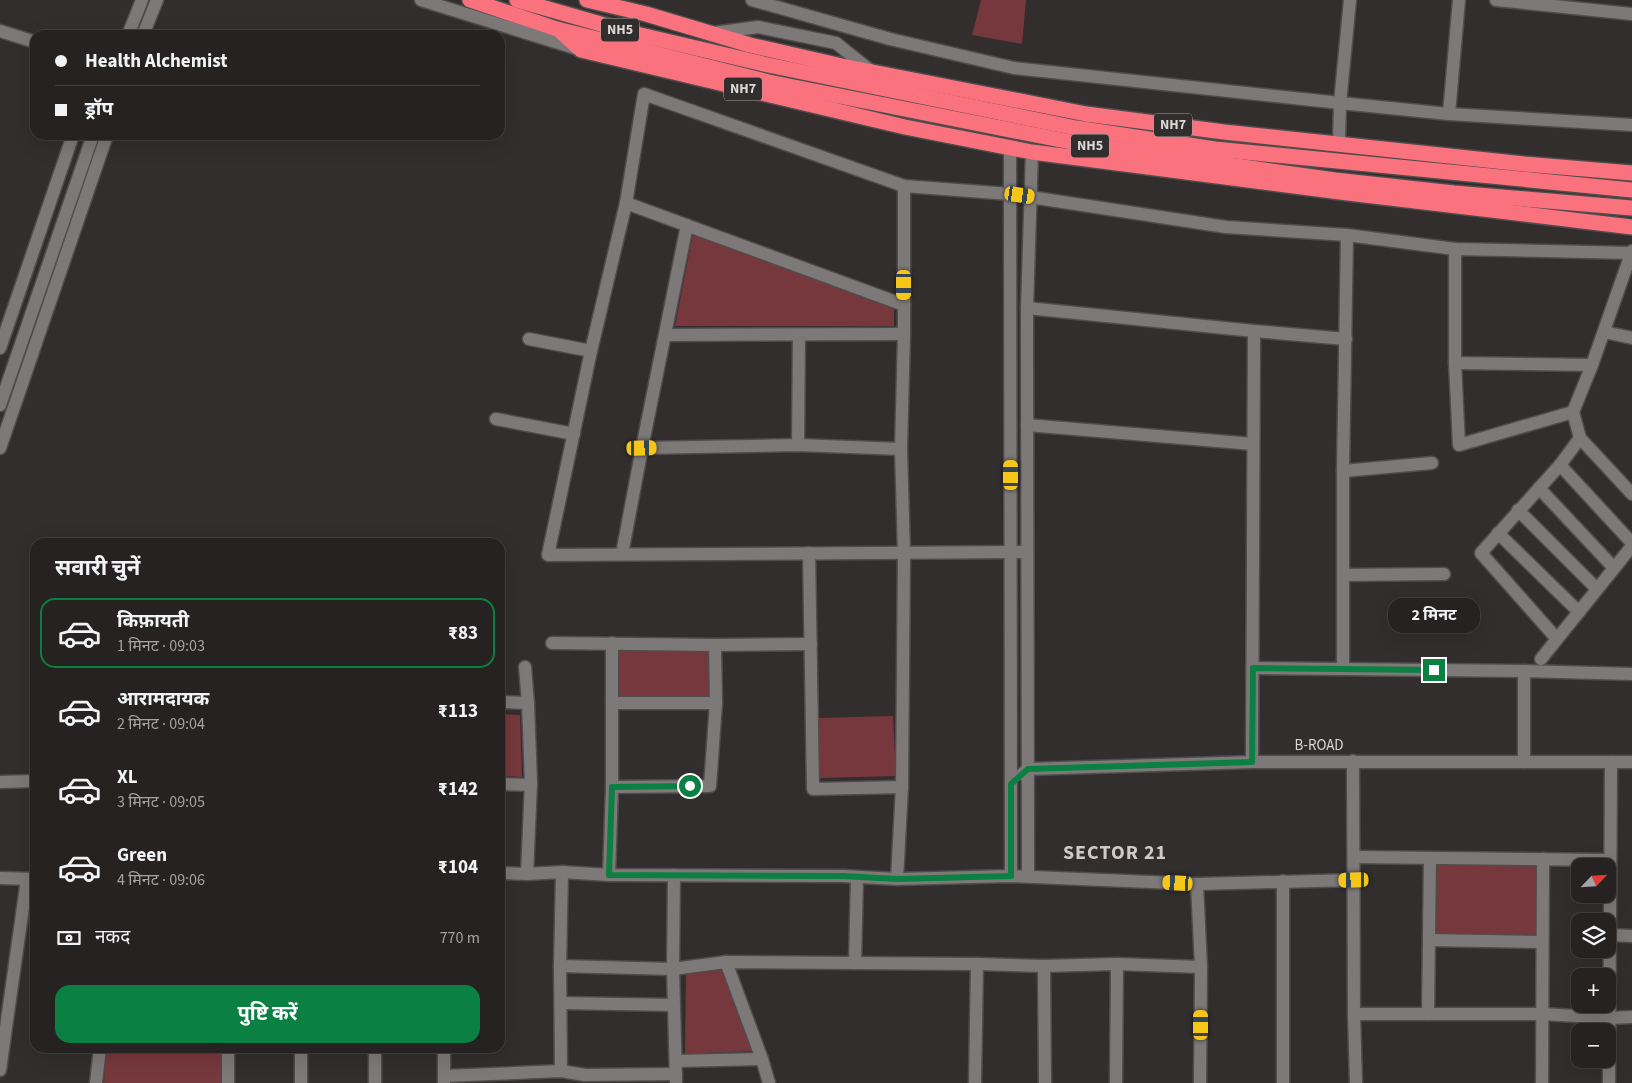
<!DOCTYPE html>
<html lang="hi">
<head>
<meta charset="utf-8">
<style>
	:root { --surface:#262222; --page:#2e2a2a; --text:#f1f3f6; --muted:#a4a4a5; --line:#423f40; --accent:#0b8043 }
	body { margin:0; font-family:"Source Sans 3","Noto Sans Devanagari",sans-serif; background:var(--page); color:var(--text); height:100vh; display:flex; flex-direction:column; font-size:19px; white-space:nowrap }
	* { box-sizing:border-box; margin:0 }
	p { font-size:16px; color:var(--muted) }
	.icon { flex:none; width:28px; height:28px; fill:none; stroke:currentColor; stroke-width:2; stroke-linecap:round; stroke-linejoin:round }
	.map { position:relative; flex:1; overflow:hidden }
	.details { position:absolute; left:30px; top:538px; width:475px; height:515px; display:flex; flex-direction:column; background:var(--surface); border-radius:15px; box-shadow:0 5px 20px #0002,0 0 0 1px var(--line) }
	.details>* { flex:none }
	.hud { position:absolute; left:30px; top:30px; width:475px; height:110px; border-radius:15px; box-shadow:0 5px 20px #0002,0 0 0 1px var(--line); display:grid; align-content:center; height:110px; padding:0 25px; background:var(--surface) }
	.needle { width:32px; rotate:65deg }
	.controls { position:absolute; left:1571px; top:858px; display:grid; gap:10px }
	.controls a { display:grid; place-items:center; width:45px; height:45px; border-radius:10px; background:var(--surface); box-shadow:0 5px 20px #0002,0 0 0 1px var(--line); font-size:25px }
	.end { position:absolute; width:22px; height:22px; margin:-11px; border:6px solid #0b8043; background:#fff; box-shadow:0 0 0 2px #fff }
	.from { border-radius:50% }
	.bubble { position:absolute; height:35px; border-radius:15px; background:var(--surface); box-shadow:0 5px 20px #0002,0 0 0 1px var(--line); font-size:16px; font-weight:700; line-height:35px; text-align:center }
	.car { position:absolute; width:15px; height:30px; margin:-15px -8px; border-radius:6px; box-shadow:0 0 4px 1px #0007; background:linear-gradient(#f5c518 24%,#345 0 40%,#f5c518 0 76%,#345 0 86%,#f5c518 0) }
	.hud b { display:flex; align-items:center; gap:18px; height:48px; font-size:19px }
	.hud b+b { border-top:1px solid var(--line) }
	.hud i { width:12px; height:12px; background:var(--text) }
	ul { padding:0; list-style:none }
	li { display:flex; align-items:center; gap:15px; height:70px; margin:0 10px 8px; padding:0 15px; border:2px solid transparent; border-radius:15px }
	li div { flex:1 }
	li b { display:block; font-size:19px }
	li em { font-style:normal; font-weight:700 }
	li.on { border-color:var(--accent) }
	li>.icon { width:45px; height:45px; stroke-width:1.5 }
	h2 { padding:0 25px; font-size:22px; line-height:60px }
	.pay { display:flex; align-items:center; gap:12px; height:55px; padding:0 25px; font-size:19px }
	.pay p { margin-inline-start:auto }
	.action { display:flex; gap:10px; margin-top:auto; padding:10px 25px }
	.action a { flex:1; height:58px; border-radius:15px; background:var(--accent); color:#fff; font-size:20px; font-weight:700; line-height:58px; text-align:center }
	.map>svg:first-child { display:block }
	.green { fill:#76383d }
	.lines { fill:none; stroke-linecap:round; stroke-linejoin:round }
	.minor-casing { stroke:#504c4c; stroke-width:15 }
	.highway-casing { stroke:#504c4c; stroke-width:18 }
	.minor { stroke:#7e7979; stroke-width:12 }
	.highway { stroke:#fb727f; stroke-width:15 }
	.route { stroke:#0b8043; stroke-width:6 }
	.labels { text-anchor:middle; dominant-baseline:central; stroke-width:5; stroke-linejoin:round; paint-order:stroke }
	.shield { fill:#322e2e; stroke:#a8a4a4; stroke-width:1 }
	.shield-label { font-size:14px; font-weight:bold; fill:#dad7d7 }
	.street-label { font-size:15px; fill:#dad7d7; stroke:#322e2e }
	.district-label { font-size:20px; font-weight:bold; letter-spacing:1px; fill:#cfc9c9; stroke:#322e2e }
</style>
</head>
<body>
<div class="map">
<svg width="1632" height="1083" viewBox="0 0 1632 1083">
	<rect width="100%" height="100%" fill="#322e2e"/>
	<!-- green -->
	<g class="green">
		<path d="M981,0H1026L1022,44L972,35Z"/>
		<path d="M693,233L894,308V326H675Z"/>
		<rect x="616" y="649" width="94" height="49"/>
		<path d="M500,714L520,715L522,777L500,776Z"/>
		<path d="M893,716L896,776L820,778L818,718Z"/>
		<path d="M1434,863L1538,866L1536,937L1433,934Z"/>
		<path d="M686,969H723L753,1051L685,1054Z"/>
		<path d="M106,1048H222V1083H104Z"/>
	</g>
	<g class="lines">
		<defs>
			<g id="minor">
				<path d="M421,0L578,49"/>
				<path d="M752,0L890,39L1014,68L1340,103L1449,114L1632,125"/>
				<path d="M1496,0L1632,14"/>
				<path d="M0,31L35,42"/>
				<path d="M713,33L758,27L836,43L871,71"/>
				<path d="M128,35L142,0"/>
				<path d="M143,35L157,0"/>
				<path d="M1449,114L1459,0"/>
				<path d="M1339,143L1340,103L1350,0"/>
				<path d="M1010,147L1011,876"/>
				<path d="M626,203L904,305"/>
				<path d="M1455,249V363L1459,445L1573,412"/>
				<path d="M1632,251L1592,365L1573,412L1580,438L1632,494"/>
				<path d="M1027,308L1254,331L1346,339"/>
				<path d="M1604,332L1632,338"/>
				<path d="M666,335L904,334"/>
				<path d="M529,339L591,351"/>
				<path d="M0,348L73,135"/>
				<path d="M1455,363L1592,365"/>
				<path d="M0,405L93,135"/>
				<path d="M496,419L574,434"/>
				<path d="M1027,425L1253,444"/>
				<path d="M798,445L799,335"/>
				<path d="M0,448L107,135"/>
				<path d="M642,448L798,445L901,449"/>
				<path d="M1560,465L1632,543"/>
				<path d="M1343,471L1432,463"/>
				<path d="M1539,488L1614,568"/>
				<path d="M1518,510L1597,589"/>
				<path d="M1498,533L1579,612"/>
				<path d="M1027,552L548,555L591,351L626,203L644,94L904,186L1010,194L1226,227L1347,235L1455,249L1631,253"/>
				<path d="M809,553L813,789L902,787"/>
				<path d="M622,554L642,448L687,225"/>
				<path d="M1344,575L1444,574"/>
				<path d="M1557,639L1481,553L1560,465L1580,438"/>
				<path d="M552,643L715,645L811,644"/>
				<path d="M1541,659L1632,546"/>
				<path d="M525,667L528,703L531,783L527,874"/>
				<path d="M1253,668L1524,671L1632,674"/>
				<path d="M1343,668V471L1347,235"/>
				<path d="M1524,671V762"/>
				<path d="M500,702L528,703"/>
				<path d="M612,703H716"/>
				<path d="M1353,761L1354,1014L1356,1083"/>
				<path d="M1252,762L1254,331"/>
				<path d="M1022,774L1028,769L1252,762H1632"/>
				<path d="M0,782L35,781"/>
				<path d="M500,784L531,785"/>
				<path d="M612,787L710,786L716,703L715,645"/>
				<path d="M1354,857L1610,860"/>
				<path d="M500,873L527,874L562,872L609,875L843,876L897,879L1011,876L1197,884L1354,880"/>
				<path d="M609,875L612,787V643"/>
				<path d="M674,875L673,969L676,1081"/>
				<path d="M1028,876L1027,308L1032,152"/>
				<path d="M0,878L35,879"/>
				<path d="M897,879L902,787L904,553L901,449L904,334V186"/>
				<path d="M1197,884L1201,967L1200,1083"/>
				<path d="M1610,935L1632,936"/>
				<path d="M1429,940L1542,942"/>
				<path d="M726,962L762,1059L769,1083"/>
				<path d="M855,963L857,877"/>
				<path d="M560,966L673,969L726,962L977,964L1044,966L1117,964L1201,967"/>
				<path d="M1044,966L1045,1083"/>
				<path d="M561,1003L674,1005"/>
				<path d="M1354,1014H1542L1610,1018L1632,1017"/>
				<path d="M1428,1014L1430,858"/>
				<path d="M228,1048V1083"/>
				<path d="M301,1048V1083"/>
				<path d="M676,1061L762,1059"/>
				<path d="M0,1070L27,879"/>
				<path d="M561,1071L560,966L562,872"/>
				<path d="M444,1076L561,1071L585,1075L676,1074"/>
				<path d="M96,1083L100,1048"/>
				<path d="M375,1083V1048"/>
				<path d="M444,1083V1048"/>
				<path d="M975,1083L977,964"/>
				<path d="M1116,1083L1117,964"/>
				<path d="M1283,1083V881"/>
				<path d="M1542,1083L1543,859"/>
				<path d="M1609,1083L1611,762"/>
			</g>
			<g id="highway">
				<path d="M470,0L557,29L769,82L1081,144L1335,180L1454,193L1632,208"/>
				<path d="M517,0L632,33L768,65L1076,128L1215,149L1632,190"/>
				<path d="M587,0L646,14L750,45L842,66L1086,114L1224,132L1524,164L1632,173"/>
				<path d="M560,31L581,50L905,127L1032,152L1348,193L1632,227"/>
			</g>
		</defs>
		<!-- minor casing -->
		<use href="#minor" class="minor-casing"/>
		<!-- highway casing -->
		<use href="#highway" class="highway-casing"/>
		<!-- minor -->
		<use href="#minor" class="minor"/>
		<!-- highway -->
		<use href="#highway" class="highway"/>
	</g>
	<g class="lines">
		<!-- route -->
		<path class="route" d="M690,786L612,787L609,875L843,876L897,879L1011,876V784L1028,769L1252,762L1253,668L1434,670"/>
	</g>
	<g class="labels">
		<!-- shield labels -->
		<g class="shield">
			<rect x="601" y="18.5" width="38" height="23" rx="4"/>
			<rect x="724" y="77.5" width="38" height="23" rx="4"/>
			<rect x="1154" y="113.5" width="38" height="23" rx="4"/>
			<rect x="1071" y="134.5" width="38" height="23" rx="4"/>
		</g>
		<g class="shield-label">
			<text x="620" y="30">NH5</text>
			<text x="743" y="89">NH7</text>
			<text x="1173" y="125">NH7</text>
			<text x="1090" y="146">NH5</text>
		</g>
		<!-- street labels -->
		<g class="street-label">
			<text x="1319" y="745">B-ROAD</text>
		</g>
		<!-- district labels -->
		<g class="district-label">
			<text x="1115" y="853">SECTOR 21</text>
		</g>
	</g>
</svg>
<div class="controls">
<a><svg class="needle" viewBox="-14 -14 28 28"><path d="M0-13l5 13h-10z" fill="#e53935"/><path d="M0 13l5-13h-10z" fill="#a4a4a5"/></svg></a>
<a><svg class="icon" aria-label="layers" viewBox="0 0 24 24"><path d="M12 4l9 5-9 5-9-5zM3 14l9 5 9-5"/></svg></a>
<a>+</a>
<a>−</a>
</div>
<i class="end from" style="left:690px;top:786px"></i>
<i class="end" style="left:1434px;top:670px"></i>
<div class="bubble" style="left:1388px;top:598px;width:92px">2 मिनट</div>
<i class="car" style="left:1020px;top:195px;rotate:98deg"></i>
<i class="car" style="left:904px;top:285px;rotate:180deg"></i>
<i class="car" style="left:642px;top:448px;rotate:89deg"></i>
<i class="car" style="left:1011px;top:475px;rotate:0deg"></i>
<i class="car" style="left:1354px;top:880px;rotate:269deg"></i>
<i class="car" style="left:1178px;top:883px;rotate:273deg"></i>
<i class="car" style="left:1201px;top:1025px;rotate:0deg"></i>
<div class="hud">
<b><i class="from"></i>Health Alchemist</b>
<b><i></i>ड्रॉप</b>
</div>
<section class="details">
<h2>सवारी चुनें</h2>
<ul>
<li class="on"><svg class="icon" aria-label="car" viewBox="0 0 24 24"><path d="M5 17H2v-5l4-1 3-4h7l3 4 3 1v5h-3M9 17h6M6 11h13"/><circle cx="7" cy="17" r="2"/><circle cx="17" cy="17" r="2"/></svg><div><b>किफ़ायती</b><p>1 मिनट · 09:03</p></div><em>₹83</em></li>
<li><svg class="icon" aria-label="car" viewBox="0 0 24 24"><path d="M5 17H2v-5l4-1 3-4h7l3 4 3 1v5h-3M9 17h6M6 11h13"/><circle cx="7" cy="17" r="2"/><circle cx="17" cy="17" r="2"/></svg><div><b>आरामदायक</b><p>2 मिनट · 09:04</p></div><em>₹113</em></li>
<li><svg class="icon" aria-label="car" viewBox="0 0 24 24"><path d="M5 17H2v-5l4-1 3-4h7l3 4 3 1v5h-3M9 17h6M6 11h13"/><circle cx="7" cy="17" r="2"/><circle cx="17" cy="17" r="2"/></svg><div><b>XL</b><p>3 मिनट · 09:05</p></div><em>₹142</em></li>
<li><svg class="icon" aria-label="car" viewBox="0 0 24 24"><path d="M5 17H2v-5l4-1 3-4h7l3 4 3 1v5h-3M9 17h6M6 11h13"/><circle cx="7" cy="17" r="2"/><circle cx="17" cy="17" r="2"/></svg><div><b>Green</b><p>4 मिनट · 09:06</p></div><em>₹104</em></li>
</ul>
<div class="pay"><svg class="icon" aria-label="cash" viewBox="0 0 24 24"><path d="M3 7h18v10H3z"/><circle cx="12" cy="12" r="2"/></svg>नकद<p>770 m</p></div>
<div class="action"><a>पुष्टि करें</a></div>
</section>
</div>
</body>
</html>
